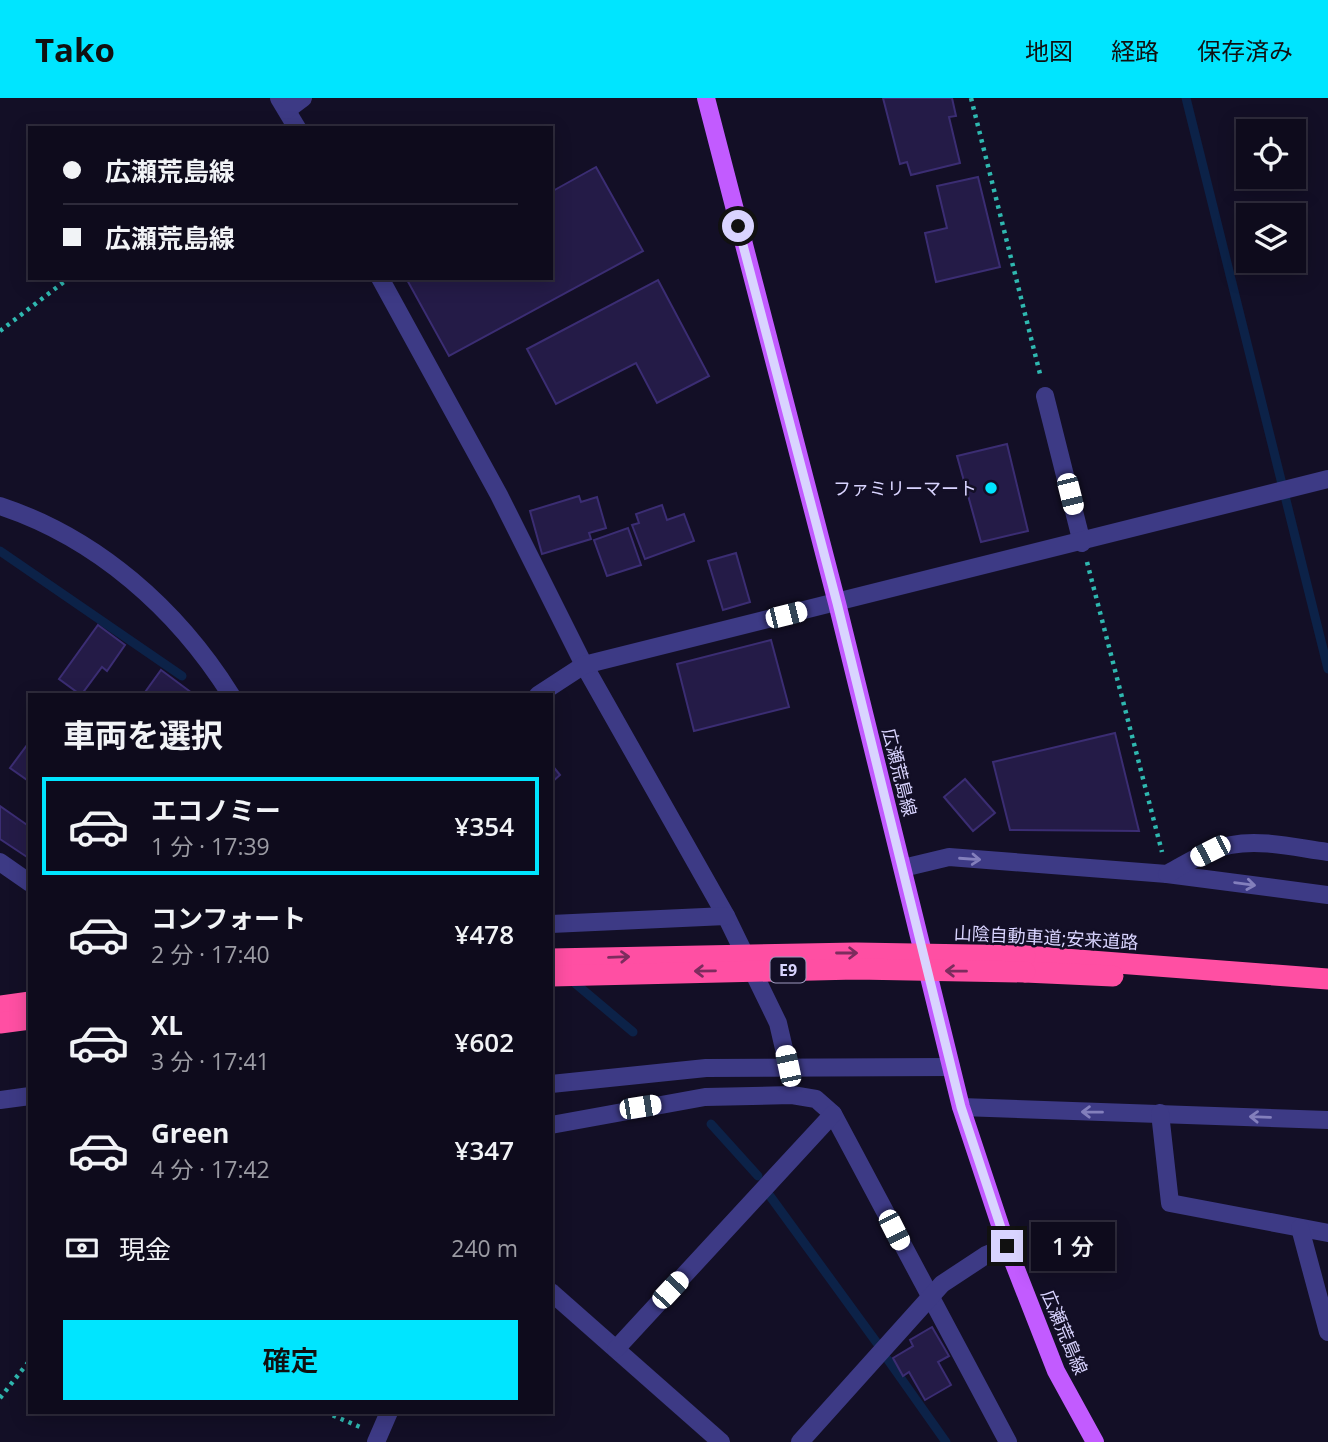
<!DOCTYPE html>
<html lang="ja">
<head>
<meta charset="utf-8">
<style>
	:root { --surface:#0e0b1c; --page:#171425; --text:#f1f3f6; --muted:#9b9ba3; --line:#2e2b3b; --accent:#00e5ff }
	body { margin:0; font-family:"Open Sans","Noto Sans JP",sans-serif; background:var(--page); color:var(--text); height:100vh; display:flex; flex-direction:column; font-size:26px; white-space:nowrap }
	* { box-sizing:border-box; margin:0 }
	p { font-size:23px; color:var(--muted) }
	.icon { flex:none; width:38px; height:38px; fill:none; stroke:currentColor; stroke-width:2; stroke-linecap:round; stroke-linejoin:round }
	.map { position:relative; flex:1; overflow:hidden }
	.drawer { position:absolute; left:28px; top:595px; width:525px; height:721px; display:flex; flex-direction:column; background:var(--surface); border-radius:0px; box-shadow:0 4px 18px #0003,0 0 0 2px var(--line) }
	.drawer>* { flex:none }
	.hud { position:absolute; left:28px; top:28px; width:525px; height:154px; border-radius:0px; box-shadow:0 4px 18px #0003,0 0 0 2px var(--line); display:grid; align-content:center; height:154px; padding:0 35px; background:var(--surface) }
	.buttons { position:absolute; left:1236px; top:21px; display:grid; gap:14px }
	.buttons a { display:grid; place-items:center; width:70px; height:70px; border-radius:0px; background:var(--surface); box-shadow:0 4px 18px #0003,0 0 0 2px var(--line); font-size:35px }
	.end { position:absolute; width:32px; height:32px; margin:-16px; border:9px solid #d9d4ff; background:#111; box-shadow:0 0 0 4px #111 }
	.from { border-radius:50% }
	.bubble { position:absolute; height:49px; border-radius:0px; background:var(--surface); box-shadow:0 4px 18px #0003,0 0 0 2px var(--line); font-size:23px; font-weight:600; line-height:49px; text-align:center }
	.car { position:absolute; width:21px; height:42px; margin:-21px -10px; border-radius:9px; box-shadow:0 0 5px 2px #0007; background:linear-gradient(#fff 24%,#345 0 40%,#fff 0 76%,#345 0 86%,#fff 0) }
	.hud b { display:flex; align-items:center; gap:24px; height:66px; font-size:26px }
	.hud b+b { border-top:2px solid var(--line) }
	.hud i { width:18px; height:18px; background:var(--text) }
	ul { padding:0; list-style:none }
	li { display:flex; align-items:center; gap:21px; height:98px; margin:0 14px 10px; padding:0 21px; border:4px solid transparent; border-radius:0px }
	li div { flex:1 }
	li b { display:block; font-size:26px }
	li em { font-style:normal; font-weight:600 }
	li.current { border-color:var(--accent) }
	li>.icon { width:63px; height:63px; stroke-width:1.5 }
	h2 { padding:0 35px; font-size:32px; line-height:84px }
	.pay { display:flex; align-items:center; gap:18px; height:77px; padding:0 35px; font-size:26px }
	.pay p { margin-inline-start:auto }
	.primary-button { display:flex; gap:14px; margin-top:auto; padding:14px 35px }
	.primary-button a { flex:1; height:80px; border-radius:0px; background:var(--accent); color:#111; font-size:28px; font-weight:600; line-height:80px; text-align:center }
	header { display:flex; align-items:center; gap:42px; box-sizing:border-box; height:98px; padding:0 35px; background:var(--accent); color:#111 }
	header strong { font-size:33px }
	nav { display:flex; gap:38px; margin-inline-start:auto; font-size:24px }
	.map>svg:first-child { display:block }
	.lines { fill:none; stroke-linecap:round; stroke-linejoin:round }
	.stream { stroke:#0c2248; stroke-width:9 }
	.building { fill:#241b47; stroke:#3b2d73; stroke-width:2 }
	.path { stroke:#2fb8b0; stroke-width:4.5; stroke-dasharray:3.5 5; stroke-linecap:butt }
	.minor { stroke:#3d3a85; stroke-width:18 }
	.major { stroke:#c25bff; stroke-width:18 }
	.highway { stroke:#ff4fa3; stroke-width:21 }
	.highway-bridge { stroke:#ff4fa3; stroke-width:21 }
	.oneway { stroke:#837fbc }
	.oneway2 { stroke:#7d2c5e }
	.route { stroke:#d9d4ff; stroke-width:9 }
	.poi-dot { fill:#00e5ff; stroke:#130f26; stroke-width:2.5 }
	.labels { text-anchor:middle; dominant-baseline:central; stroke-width:5; stroke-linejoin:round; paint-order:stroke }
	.shield { fill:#130f26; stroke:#9e99be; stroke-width:2 }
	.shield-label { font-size:16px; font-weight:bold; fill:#d9d4ff }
	.poi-label { font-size:18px; fill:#d9d4ff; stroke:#130f26; text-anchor:end }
	.street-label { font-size:18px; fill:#d9d4ff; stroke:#130f26 }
</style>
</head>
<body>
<header>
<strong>Tako</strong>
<nav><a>地図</a><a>経路</a><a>保存済み</a></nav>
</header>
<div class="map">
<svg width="1328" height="1344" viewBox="0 0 1328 1344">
	<rect width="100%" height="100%" fill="#130f26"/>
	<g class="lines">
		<!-- stream -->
		<g class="stream">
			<path d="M1186,0L1328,571"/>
			<path d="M0,453L182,578"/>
			<path d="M570,881L633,934"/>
			<path d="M711,1026L758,1078"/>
			<path d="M770,1098L877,1245"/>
			<path d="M888,1262L946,1344"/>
		</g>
	</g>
	<!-- building -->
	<g class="building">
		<path d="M883,0H952L956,18L949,19L960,65L911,77L907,64L900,66Z"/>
		<path d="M596,69L643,153L449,258L406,180H551V94Z"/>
		<path d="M978,79L1000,169L936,184L925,135L947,130L937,88Z"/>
		<path d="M658,182L709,278L657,305L636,265L556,306L527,251Z"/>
		<path d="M1007,346L1028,433L981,444L957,358Z"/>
		<path d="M579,398L581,404L597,399L606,430L589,435L591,441L542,456L530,413Z"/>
		<path d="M662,407L667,422L684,416L694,443L645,461L632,427L639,425L636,416Z"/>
		<path d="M628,430L641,467L607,478L594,442Z"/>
		<path d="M736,455L750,504L723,512L708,463Z"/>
		<path d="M98,527L125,547L107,573L102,569L81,597L59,581Z"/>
		<path d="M771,542L789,609L694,633L677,566Z"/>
		<path d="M161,572L192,595L191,597H143Z"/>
		<path d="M1115,635L1139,733L1010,732L993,664Z"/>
		<path d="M30,643V684L10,670Z"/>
		<path d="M551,666L560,677L551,685Z"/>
		<path d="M965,681L995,715L973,733L944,699Z"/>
		<path d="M0,708L30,729V761L0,741Z"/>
		<path d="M932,1229L949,1258L938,1264L951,1287L925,1302L909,1274L903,1278L893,1260L913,1248L910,1242Z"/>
	</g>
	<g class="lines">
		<!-- path -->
		<g class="path">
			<path d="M971,0L1040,276"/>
			<path d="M0,233L69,180"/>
			<path d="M1087,464L1162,754"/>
			<path d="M0,1300L30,1262"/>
			<path d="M325,1314L360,1329"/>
		</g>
		<!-- minor -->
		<g class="minor">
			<path d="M279,0L297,30"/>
			<path d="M287,12L303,0"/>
			<path d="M380,180L499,397L584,567L726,818L778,925L788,968"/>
			<path d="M1045,298L1082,445"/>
			<path d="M0,408C97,440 177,511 231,597"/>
			<path d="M538,597L584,567L1328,381"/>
			<path d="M0,764L30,785"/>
			<path d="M903,770L949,759L1167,776L1328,797"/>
			<path d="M1167,776C1187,765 1208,751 1231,747C1262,741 1297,750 1328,754"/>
			<path d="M551,826L726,818"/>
			<path d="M551,986L706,970L951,969"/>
			<path d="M0,1002L30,998"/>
			<path d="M961,1009L1328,1022"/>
			<path d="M1160,1015L1170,1105L1328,1135"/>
			<path d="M551,1027L705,999L792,997L816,1001L833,1016L1008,1344"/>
			<path d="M1300,1130L1328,1234"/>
			<path d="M551,1194L721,1344"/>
			<path d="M616,1251L833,1016"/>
			<path d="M376,1344L389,1314"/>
			<path d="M800,1344L942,1186L986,1157L1007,1148"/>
		</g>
		<!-- major -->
		<path class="major" d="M706,0L837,505L961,1009L1007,1148L1056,1273L1095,1344"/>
		<!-- highway -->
		<g class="highway">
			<path d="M1025,858L1328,881"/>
			<path d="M1025,874L1113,878"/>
			<path d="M0,908L30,904"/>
			<path d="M0,925L30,921"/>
		</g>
		<!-- highway-bridge -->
		<g class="highway-bridge">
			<path d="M551,861L856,855L1025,858"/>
			<path d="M551,878L856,871L1025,874"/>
		</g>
	</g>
	<!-- one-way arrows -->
	<defs><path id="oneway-shaft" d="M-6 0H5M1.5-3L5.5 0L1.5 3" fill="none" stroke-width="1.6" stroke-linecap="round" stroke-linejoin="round" transform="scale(1.75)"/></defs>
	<g class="oneway">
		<use href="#oneway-shaft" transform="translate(970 761) rotate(4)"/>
		<use href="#oneway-shaft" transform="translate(1245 786) rotate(8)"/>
		<use href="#oneway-shaft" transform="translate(1092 1014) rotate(-179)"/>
		<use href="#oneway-shaft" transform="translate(1260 1019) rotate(-178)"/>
	</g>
	<g class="oneway2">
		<use href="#oneway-shaft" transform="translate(847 855)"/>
		<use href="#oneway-shaft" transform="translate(619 859) rotate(-2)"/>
		<use href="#oneway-shaft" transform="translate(705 873) rotate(179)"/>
		<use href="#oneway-shaft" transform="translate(956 873) rotate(-179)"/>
	</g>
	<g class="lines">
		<!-- route -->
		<path class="route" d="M738,128L837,505L961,1009L1007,1148"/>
	</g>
	<!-- markers -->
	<circle class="poi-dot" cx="991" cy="390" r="7"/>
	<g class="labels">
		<!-- shield labels -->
		<rect class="shield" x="770.5" y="859.5" width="35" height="25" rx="5"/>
		<g class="shield-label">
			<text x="788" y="872">E9</text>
		</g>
		<!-- poi labels -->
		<g class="poi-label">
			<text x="977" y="390">ファミリーマート</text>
		</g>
		<!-- street labels -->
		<g class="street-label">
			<text transform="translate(900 674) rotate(76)">広瀬荒島線</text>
			<text transform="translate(1046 839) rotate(3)">山陰自動車道;安来道路</text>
			<text transform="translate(1065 1234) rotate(67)">広瀬荒島線</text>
		</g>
	</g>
</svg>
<div class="buttons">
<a><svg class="icon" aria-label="locate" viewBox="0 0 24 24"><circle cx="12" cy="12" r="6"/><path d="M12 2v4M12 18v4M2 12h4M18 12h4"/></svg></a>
<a><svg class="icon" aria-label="layers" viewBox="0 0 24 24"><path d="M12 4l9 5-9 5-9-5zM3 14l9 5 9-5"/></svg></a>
</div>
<i class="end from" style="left:738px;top:128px"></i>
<i class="end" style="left:1007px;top:1148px"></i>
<div class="bubble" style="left:1031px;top:1124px;width:84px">1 分</div>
<i class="car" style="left:1070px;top:396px;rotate:166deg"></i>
<i class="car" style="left:786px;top:517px;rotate:76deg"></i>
<i class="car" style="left:1210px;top:753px;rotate:243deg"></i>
<i class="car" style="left:788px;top:968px;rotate:348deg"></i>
<i class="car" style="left:640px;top:1009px;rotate:81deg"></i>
<i class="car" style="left:894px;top:1132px;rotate:153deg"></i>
<i class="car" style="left:670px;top:1192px;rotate:43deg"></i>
<div class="hud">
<b><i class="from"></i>広瀬荒島線</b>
<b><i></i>広瀬荒島線</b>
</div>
<section class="drawer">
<h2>車両を選択</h2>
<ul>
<li class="current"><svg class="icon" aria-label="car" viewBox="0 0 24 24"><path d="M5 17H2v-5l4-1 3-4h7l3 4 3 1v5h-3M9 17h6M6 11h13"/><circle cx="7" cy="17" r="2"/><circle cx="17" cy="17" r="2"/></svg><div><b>エコノミー</b><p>1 分 · 17:39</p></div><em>¥354</em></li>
<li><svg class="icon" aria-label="car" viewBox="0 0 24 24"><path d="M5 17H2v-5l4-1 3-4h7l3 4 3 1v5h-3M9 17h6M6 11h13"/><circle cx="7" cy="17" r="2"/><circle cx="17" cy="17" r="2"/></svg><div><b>コンフォート</b><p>2 分 · 17:40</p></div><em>¥478</em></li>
<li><svg class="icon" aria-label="car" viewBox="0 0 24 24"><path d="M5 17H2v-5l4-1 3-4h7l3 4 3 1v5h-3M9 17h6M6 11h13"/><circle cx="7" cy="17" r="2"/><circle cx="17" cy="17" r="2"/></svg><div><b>XL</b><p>3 分 · 17:41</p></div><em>¥602</em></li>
<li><svg class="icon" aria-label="car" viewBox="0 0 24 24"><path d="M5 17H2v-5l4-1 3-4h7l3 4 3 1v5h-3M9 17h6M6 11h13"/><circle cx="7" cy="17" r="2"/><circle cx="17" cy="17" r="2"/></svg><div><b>Green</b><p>4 分 · 17:42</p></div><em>¥347</em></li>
</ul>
<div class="pay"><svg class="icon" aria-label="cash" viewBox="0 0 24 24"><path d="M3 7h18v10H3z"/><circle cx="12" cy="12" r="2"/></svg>現金<p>240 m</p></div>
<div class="primary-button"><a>確定</a></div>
</section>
</div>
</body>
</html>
